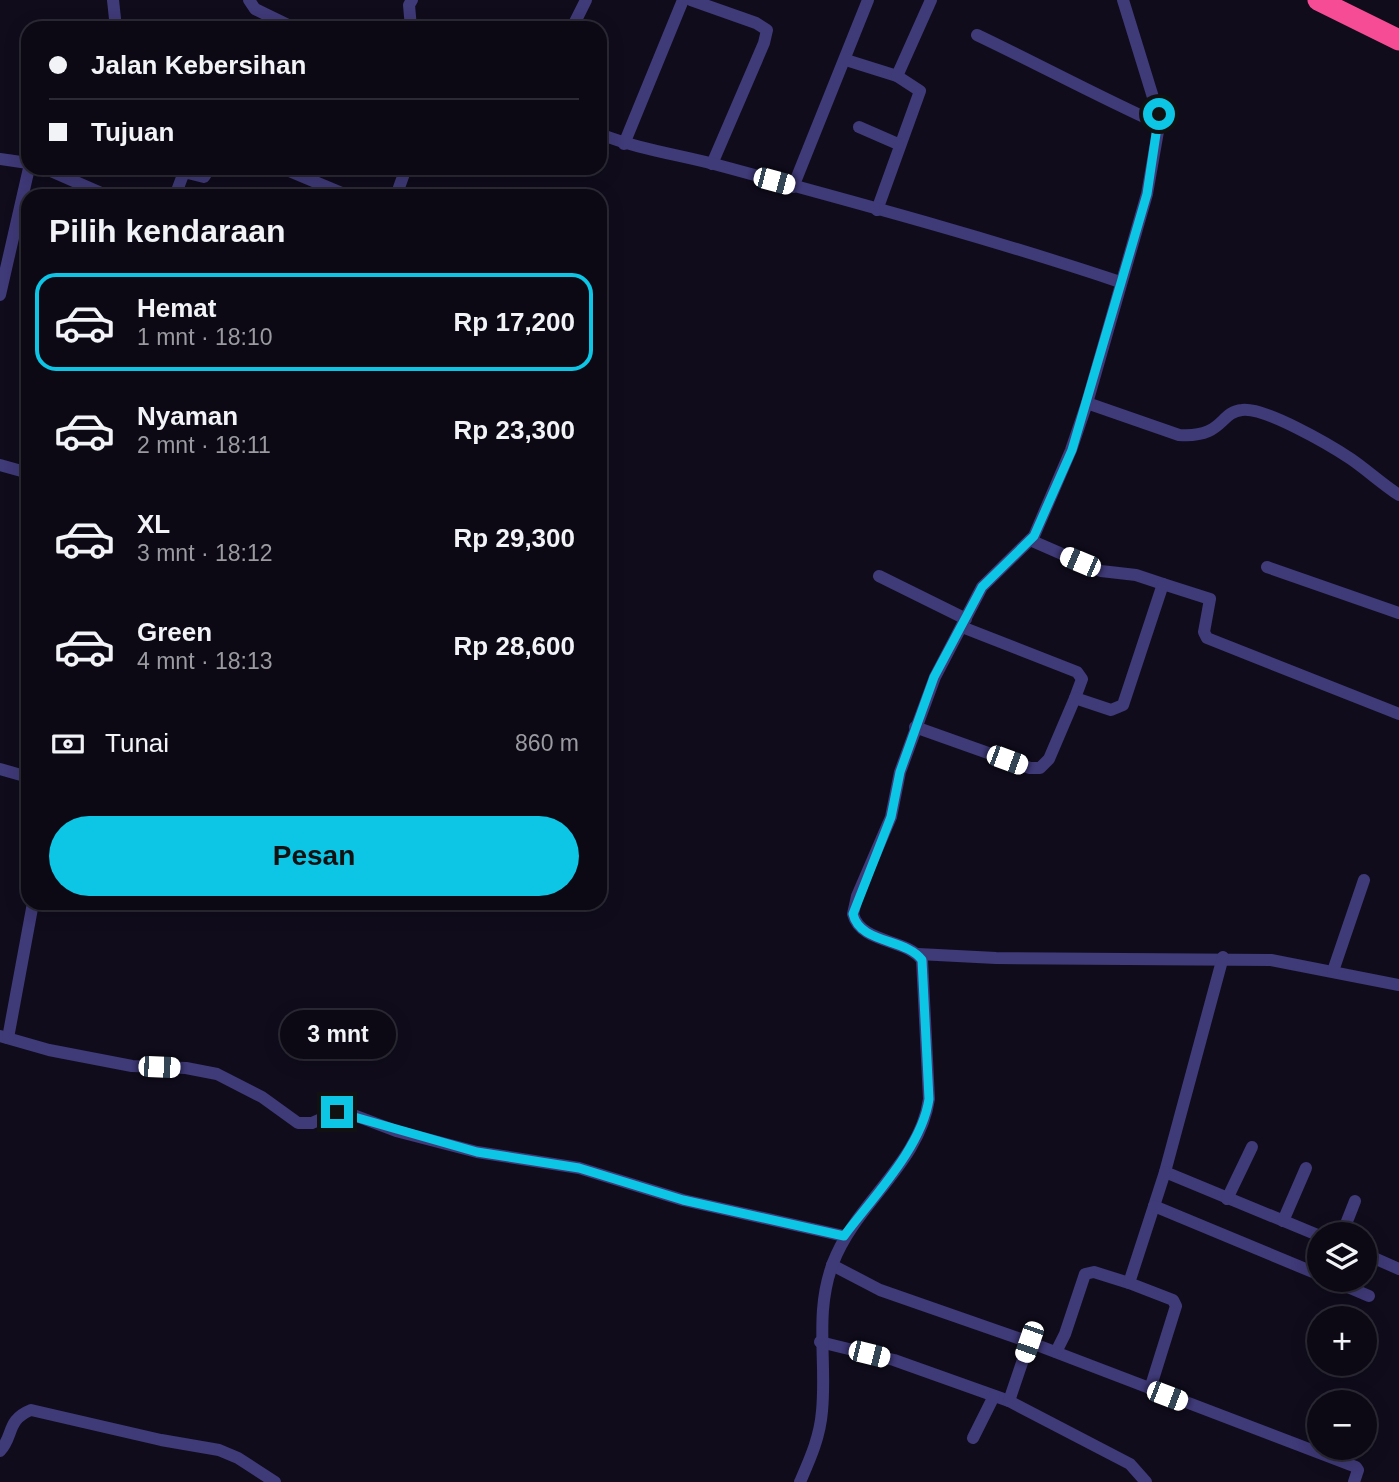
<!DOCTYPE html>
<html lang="id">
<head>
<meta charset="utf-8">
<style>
	:root { --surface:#0c0915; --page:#15121e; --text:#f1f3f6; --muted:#9a9aa0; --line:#2c2a34; --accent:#0dc5e5 }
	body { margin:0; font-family:Arial,sans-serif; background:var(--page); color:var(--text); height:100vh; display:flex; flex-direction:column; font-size:26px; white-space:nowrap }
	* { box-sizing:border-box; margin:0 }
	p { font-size:23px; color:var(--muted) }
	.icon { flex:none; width:38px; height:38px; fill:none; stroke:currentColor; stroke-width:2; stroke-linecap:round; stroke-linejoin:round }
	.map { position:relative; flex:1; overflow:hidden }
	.details { position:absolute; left:21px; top:189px; width:586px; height:721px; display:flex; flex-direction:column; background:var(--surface); border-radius:21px; box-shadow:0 4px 18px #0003,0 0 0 2px var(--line) }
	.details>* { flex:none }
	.guide { position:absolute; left:21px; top:21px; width:586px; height:154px; border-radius:21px; box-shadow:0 4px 18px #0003,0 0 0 2px var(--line); display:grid; align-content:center; height:154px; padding:0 28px; background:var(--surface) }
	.controls { position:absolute; left:1307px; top:1222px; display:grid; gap:14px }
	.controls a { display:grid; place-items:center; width:70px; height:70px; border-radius:50%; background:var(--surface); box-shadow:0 4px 18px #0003,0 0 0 2px var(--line); font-size:35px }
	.end { position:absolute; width:32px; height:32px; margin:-16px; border:9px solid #0dc5e5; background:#111; box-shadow:0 0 0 4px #111 }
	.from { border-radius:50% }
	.bubble { position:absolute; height:49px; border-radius:24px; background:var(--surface); box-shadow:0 4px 18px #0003,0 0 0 2px var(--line); font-size:23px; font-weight:600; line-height:49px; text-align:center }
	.car { position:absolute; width:21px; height:42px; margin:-21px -10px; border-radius:9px; box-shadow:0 0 5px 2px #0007; background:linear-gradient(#fff 24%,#345 0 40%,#fff 0 76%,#345 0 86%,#fff 0) }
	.guide b { display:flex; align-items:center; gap:24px; height:66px; font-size:26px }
	.guide b+b { border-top:2px solid var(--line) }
	.guide i { width:18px; height:18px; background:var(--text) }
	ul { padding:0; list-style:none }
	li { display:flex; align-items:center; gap:21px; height:98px; margin:0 14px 10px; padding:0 14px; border:4px solid transparent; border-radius:21px }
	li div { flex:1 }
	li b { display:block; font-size:26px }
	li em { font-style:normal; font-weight:600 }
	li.on { border-color:var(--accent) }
	li>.icon { width:63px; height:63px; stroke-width:1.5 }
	h2 { padding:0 28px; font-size:32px; line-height:84px }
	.pay { display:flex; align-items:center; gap:18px; height:77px; padding:0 28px; font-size:26px }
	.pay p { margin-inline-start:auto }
	.action { display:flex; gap:14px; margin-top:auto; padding:14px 28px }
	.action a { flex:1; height:80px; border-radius:42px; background:var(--accent); color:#111; font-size:28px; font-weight:600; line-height:80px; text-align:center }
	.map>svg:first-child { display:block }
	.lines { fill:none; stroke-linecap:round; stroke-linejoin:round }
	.street { stroke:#3f3a78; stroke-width:12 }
	.highway { stroke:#f54c95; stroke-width:21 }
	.route { stroke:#0dc5e5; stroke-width:9 }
</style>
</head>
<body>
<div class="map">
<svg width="1399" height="1482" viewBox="0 0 1399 1482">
	<rect width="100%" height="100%" fill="#100c1c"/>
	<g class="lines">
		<!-- street -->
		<g class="street">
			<path d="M113,0L116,28"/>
			<path d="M249,0L255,9L294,28"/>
			<path d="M691,0L756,23L767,30L764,43L712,164"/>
			<path d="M411,28L409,5L412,0"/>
			<path d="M572,28L586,0"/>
			<path d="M977,35C1038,64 1097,96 1159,124"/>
			<path d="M846,60L897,76L920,91L877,210"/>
			<path d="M897,76L931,0"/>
			<path d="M859,127L898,144"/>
			<path d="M600,134C638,149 675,154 714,164C850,201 986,237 1120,282"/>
			<path d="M624,144L683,0"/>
			<path d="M0,159L28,163"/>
			<path d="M44,168L108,196"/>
			<path d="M282,168L349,196"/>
			<path d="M793,187L868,0"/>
			<path d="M175,196L184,172L204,177L210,168"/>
			<path d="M396,196L406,168"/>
			<path d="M0,295L29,168"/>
			<path d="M1087,403L1179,435C1224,438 1219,412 1242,410C1265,407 1330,445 1351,459C1367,470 1382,484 1399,495"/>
			<path d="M0,465L25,472L28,477"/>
			<path d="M1030,540L1101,571L1136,575L1163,584"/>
			<path d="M1267,567L1399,613"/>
			<path d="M879,576L966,619"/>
			<path d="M962,627L1077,672L1082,679L1075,698"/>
			<path d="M915,727L1030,768H1040L1049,759L1075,698L1111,710L1123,705L1163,584L1210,599L1204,632L1207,638L1399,714"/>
			<path d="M0,769L28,777"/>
			<path d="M918,954L996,958L1271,960L1399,985"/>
			<path d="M1223,957L1165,1172L1320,1236"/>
			<path d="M1333,971L1364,880"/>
			<path d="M0,1036L49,1050L132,1066L186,1068L217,1074L262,1097L298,1123H312L337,1112L351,1114L396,1131L477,1152L579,1168L683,1200L844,1236"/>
			<path d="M8,1038L33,903"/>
			<path d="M1227,1199L1252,1147"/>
			<path d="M1154,1206L1165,1172"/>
			<path d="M1283,1221L1306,1168"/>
			<path d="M1342,1234L1355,1201"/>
			<path d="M1365,1254L1399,1269"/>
			<path d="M832,1265L880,1290L1029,1342L1356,1467L1358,1470L1354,1482"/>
			<path d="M1329,1279L1369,1296"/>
			<path d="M820,1342L894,1360L1009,1401"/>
			<path d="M1029,1342L1009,1401L1130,1464L1146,1482"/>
			<path d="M1056,1352L1065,1334L1085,1274L1094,1272L1129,1283"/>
			<path d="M1150,1389L1176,1306L1173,1300L1129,1283L1154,1206L1320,1275"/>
			<path d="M973,1438L994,1396"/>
			<path d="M0,1451C14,1436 6,1420 31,1410L161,1440L219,1450L238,1458L275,1482"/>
			<path d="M800,1482C810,1459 820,1437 822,1411C827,1360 814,1313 833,1263C855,1204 920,1163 929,1099L922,960C906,938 861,944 853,914L857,896L891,817L900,772L935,677L982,587L1034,536L1071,450L1087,403L1147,194L1160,120L1123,0"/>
		</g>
		<!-- highway -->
		<path class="highway" d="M1318,0L1399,40"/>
	</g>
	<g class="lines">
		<!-- route -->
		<path class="route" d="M337,1112L477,1152L579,1168L683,1200L844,1236C873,1197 922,1147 929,1099L922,960C906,938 860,944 853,914L891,817L900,772L934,677L982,587L1034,536L1072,450L1147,194L1159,114"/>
	</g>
</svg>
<div class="controls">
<a><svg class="icon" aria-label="layers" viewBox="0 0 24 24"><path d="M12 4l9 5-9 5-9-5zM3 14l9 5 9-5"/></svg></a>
<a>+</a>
<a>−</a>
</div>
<i class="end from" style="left:1159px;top:114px"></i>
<i class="end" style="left:337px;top:1112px"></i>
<div class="bubble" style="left:280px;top:1010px;width:116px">3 mnt</div>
<i class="car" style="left:774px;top:181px;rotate:105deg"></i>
<i class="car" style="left:1080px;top:562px;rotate:293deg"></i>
<i class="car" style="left:1007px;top:760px;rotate:110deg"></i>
<i class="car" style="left:159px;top:1067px;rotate:92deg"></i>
<i class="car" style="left:1029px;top:1342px;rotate:199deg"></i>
<i class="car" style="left:869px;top:1354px;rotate:104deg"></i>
<i class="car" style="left:1167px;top:1396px;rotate:111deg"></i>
<div class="guide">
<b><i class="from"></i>Jalan Kebersihan</b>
<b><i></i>Tujuan</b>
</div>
<section class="details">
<h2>Pilih kendaraan</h2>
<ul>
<li class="on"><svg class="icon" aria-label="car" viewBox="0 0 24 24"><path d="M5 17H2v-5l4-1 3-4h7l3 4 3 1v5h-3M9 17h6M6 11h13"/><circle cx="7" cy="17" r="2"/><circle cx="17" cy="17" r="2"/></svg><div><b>Hemat</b><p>1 mnt · 18:10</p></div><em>Rp 17,200</em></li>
<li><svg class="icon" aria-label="car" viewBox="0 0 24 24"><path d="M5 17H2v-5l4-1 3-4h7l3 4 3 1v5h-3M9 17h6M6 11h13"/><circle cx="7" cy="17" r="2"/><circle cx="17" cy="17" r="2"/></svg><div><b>Nyaman</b><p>2 mnt · 18:11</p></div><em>Rp 23,300</em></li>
<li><svg class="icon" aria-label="car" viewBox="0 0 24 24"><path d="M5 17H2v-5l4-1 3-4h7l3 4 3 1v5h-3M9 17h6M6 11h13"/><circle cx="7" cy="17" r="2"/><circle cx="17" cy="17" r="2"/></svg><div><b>XL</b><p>3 mnt · 18:12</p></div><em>Rp 29,300</em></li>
<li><svg class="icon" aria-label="car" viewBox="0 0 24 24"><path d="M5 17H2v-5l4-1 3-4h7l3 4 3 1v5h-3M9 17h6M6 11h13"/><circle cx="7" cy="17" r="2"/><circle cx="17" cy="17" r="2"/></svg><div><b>Green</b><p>4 mnt · 18:13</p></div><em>Rp 28,600</em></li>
</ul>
<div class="pay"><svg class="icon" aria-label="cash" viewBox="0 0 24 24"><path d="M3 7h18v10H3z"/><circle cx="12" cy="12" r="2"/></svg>Tunai<p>860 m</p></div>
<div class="action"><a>Pesan</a></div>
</section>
</div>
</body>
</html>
